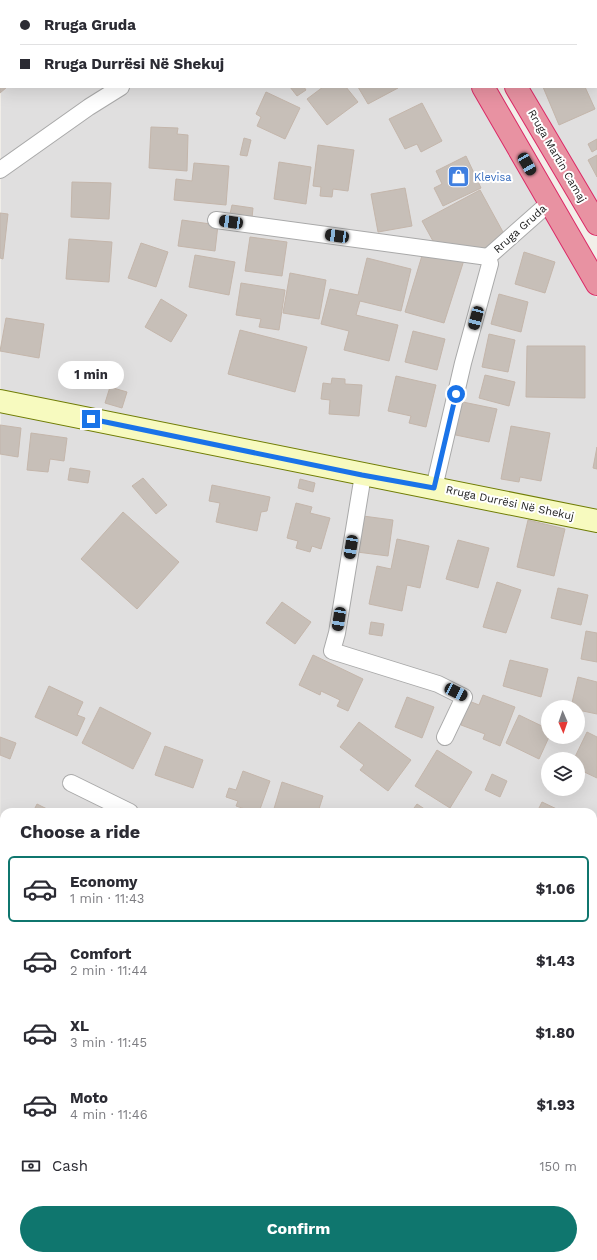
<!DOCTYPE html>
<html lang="en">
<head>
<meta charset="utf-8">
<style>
	:root { --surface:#fff; --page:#f7f7f7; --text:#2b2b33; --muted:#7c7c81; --line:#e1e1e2; --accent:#0f766e }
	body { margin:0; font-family:"Work Sans",sans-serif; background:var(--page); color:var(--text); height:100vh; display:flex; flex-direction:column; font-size:15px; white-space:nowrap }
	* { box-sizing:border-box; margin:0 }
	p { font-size:13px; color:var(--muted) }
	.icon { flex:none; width:22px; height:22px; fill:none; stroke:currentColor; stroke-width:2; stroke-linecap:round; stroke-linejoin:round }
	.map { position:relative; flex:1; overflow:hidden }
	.side { position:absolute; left:0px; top:808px; width:597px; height:452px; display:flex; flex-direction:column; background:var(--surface); border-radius:12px 12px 0 0; box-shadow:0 4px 16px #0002 }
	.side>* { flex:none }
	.hud { position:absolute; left:0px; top:0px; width:597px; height:88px; box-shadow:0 4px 16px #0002; display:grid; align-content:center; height:88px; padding:0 20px; background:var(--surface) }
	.needle { width:26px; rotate:178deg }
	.buttons { position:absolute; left:541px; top:700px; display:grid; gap:8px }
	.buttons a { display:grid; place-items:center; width:44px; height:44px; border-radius:50%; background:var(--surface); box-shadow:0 4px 16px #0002; font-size:20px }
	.end { position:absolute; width:18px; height:18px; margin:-9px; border:5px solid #1a73e8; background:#fff; box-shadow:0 0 0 2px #fff }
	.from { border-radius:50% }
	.bubble { position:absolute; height:28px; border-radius:14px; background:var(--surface); box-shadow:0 4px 16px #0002; font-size:13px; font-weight:700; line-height:28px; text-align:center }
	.car { position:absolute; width:12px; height:24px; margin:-12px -6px; border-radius:5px; box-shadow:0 0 3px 1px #0007; background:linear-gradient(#222 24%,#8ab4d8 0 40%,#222 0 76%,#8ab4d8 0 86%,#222 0) }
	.hud b { display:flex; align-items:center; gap:14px; height:38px; font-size:15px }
	.hud b+b { border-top:1px solid var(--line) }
	.hud i { width:10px; height:10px; background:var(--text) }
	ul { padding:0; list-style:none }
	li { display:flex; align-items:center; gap:12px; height:66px; margin:0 8px 6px; padding:0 12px; border:2px solid transparent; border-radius:6px }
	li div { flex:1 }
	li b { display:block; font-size:15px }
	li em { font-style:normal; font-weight:700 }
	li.on { border-color:var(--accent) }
	li>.icon { width:36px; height:36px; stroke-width:1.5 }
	h2 { padding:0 20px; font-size:18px; line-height:48px }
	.pay { display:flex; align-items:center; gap:10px; height:44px; padding:0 20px; font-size:15px }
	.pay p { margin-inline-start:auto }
	.action { display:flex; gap:8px; margin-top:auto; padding:8px 20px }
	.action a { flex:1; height:46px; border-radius:24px; background:var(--accent); color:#fff; font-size:16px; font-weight:700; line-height:46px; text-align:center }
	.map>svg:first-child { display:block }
	.residential { fill:#e0dfdf; fill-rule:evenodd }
	.building { fill:#c7bfb8; stroke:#c4b6ab }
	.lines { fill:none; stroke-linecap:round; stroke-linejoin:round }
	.street-casing { stroke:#a9a9a9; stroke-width:18 }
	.secondary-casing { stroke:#707d05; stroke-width:24 }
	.highway-casing { stroke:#dc2a67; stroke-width:24 }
	.street { stroke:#fff; stroke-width:16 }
	.secondary { stroke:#f7fabf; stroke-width:22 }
	.highway { stroke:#e892a2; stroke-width:22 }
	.route { stroke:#1a73e8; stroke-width:5 }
	.labels { text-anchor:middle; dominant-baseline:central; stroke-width:4; stroke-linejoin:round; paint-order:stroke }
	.street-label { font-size:11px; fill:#222; stroke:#fff }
	.shop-label { font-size:11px; fill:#366cbe; stroke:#fff; text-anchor:start }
</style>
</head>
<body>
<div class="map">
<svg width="597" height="1260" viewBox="0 0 597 1260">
	<rect width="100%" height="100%" fill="#f2efe9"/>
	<!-- residential -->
	<g class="residential">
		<path d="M50,0H420L421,1H48Z"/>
		<path d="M470,0H597V208L523,87H596V1Z"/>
		<path d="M1,38V87H471L597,299V1257L592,1260H0ZM548,707H578V737H548ZM548,759H578V789H548ZM4,812H593V1256H4Z"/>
	</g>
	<!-- building -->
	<g class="building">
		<path d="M0,66L1,87H7L0,93Z"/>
		<path d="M290,87H304L306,90L297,96Z"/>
		<path d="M323,87H346L358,102L327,125L307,99Z"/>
		<path d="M358,87H397L398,88L368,104Z"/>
		<path d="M543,87H585L595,109L559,125Z"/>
		<path d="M266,92L300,108L285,139L257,126L261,117L256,114Z"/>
		<path d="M422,103L442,141L421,152L417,144L405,149L389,119Z"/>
		<path d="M151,127L178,128L177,134L188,135L187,171L149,168Z"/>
		<path d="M244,138L251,140L247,156L240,155Z"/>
		<path d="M597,139V149L592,152L588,144Z"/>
		<path d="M318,145L354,150L348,191L333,189L332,197L320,196L321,187L313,186Z"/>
		<path d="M597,155V177L588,160Z"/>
		<path d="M466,156L481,188L443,206L434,188L442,184L436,171Z"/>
		<path d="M279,162L311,167L306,204L274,199Z"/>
		<path d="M194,163L229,166L226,205L174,200L176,179L192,181Z"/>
		<path d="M72,182L111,183L109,219L71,217Z"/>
		<path d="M405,188L412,226L378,232L371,194Z"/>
		<path d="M480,190L503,232L496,241L485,249L474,251L433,241L422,221Z"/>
		<path d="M232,205L253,208L252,218L230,214Z"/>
		<path d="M0,213L8,214L3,259L0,258Z"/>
		<path d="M182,220L218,225L215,251L178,246Z"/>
		<path d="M250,237L287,242L282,276L245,271Z"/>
		<path d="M69,239L112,242L109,282L66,279Z"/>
		<path d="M141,243L168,252L156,287L128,278Z"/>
		<path d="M424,249L464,260L444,323L405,312Z"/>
		<path d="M524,252L555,262L545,293L515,284Z"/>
		<path d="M195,255L235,262L229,295L189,287Z"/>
		<path d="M367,258L411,269L401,311L360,301L356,315L398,325L389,361L344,350L349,331L321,324L330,289L358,295Z"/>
		<path d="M290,273L326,280L319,319L283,313Z"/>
		<path d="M241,283L285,290L279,330L259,327L261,319L236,315Z"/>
		<path d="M499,294L528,302L521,332L491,324Z"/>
		<path d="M161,299L187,315L171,342L145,327Z"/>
		<path d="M6,318L44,324L39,358L0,351Z"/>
		<path d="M240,330L307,347L295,392L228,374Z"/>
		<path d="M413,331L445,339L437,370L405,362Z"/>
		<path d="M489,334L515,340L508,372L482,367Z"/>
		<path d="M527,346H585V398L526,397Z"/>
		<path d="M485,375L515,382L509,406L479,398Z"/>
		<path d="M396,376L436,385L426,427L409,423L411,416L388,411Z"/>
		<path d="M332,378L345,379V384L362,385L359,416L329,414L330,400L321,399L323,383L331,384Z"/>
		<path d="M110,387L127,392L122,408L105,403Z"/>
		<path d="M458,401L497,409L489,442L451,434Z"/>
		<path d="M0,425L21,428L18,457L0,454Z"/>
		<path d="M511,426L550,433L541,481L520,477L519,482L501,479Z"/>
		<path d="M31,433L67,438L64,461L50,459L48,472L27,470Z"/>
		<path d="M597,447V469L593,468Z"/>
		<path d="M70,468L90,471L88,483L68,480Z"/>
		<path d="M143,478L167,505L156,514L132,486Z"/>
		<path d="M300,479L315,483L313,492L298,488Z"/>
		<path d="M212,485L270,497L267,511L261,512L257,531L216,522L220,503L209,501Z"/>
		<path d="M296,503L312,507L310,513L330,518L321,549L312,546L310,552L296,548L298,541L287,538Z"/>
		<path d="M123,512L179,562L137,609L81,559Z"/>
		<path d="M363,516L393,520L388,556L357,552Z"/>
		<path d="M528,520L565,529L554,576L517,567Z"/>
		<path d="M397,539L429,546L420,588L407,585L402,611L369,604L377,566L391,569Z"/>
		<path d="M458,540L489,548L478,588L446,579Z"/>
		<path d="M497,582L521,590L506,633L483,627Z"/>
		<path d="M558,588L588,595L581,625L551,618Z"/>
		<path d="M282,602L311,622L295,644L266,623Z"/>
		<path d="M371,622L384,624L382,636L369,634Z"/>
		<path d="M586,631L597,633V662L581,659Z"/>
		<path d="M313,655L363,679L348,711L337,706L340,700L321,691L320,695L299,685Z"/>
		<path d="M510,660L548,669L541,697L503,686Z"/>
		<path d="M578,677L597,682V714L578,710V707H571Z"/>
		<path d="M49,686L83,702L77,715L85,718L77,736L35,717Z"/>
		<path d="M483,695L515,707L500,746L483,739L485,734L461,725L469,701L479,705Z"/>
		<path d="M407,697L434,707L422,738L395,727Z"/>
		<path d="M100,707L151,733L133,769L82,743Z"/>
		<path d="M519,715L548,729L549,737L539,759L506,743Z"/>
		<path d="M359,722L411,760L388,791L360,770L364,765L340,747Z"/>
		<path d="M587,732L597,737V778L578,769V759H574Z"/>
		<path d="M0,737L16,743L10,759L0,755Z"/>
		<path d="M165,746L203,760L193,788L155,775Z"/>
		<path d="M437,750L472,772L450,808L415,786Z"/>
		<path d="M243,771L270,781L259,812H254L236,806L238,801L226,797L229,788L236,790Z"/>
		<path d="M492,774L507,781L500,797L485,790Z"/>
		<path d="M282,782L323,796L318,812H273Z"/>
		<path d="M542,802L563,812H537Z"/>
		<path d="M37,804L53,812H33Z"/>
		<path d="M417,804L429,812H411Z"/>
		<path d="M3,830H4V872L0,870V836Z"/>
		<path d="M593,933L597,936V951L593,948Z"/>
		<path d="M0,1046L4,1049V1057L0,1063Z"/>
		<path d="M597,1052V1091L593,1093V1055Z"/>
		<path d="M4,1167V1196L0,1195V1178Z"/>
		<path d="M593,1190L597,1197V1222L593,1224Z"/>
		<path d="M40,1256H83L80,1260H48Z"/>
		<path d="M96,1256H126L130,1260H92Z"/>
		<path d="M480,1256H531L525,1260H482Z"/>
	</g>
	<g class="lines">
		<defs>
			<g id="street">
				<path d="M263,1L265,0"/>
				<path d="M0,170L89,107L121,87"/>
				<path d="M216,220L488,257"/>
				<path d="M363,475L337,633L332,651L438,684L464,697L445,737"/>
				<path d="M434,488L463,363L490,264L488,257L549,203"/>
				<path d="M71,783L130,812"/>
				<path d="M593,878L597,873"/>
				<path d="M593,1117L597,1115"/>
				<path d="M472,1256L474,1260"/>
				<path d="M200,1260L208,1256"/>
				<path d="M350,1260L356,1256"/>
			</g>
			<path id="secondary" d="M0,401L597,521"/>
			<g id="highway">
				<path d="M433,0L434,1"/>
				<path d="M465,0V1"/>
				<path d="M483,87L597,284"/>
				<path d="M516,87L597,224"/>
			</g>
		</defs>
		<!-- street casing -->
		<use href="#street" class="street-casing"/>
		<!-- secondary casing -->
		<use href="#secondary" class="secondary-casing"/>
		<!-- highway casing -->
		<use href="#highway" class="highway-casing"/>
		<!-- street -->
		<use href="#street" class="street"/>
		<!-- secondary -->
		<use href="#secondary" class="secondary"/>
		<!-- highway -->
		<use href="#highway" class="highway"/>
	</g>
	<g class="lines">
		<!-- route -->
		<path class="route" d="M91,419L362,475L434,488L456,394"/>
	</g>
	<!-- icons -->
	<defs>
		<symbol id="shop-square" viewBox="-11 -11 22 22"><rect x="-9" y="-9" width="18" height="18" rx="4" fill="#3f7fe0" stroke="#fff"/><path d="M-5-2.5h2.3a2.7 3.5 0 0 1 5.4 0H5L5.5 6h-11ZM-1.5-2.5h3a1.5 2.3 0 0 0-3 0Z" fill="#fff"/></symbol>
	</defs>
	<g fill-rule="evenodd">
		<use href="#shop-square" x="446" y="164" width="25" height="25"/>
	</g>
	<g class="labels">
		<!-- street labels -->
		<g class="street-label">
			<text transform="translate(557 156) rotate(60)">Rruga Martin Camaj</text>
			<text transform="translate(520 229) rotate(-42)">Rruga Gruda</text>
			<text transform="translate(510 503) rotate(12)">Rruga Durrësi Në Shekuj</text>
		</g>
		<!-- shop labels -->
		<g class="shop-label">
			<text x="474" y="177">Klevisa</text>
		</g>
	</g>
</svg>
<div class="buttons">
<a><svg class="needle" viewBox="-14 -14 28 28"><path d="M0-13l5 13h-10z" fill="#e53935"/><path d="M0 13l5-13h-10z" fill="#7c7c81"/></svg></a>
<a><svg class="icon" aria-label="layers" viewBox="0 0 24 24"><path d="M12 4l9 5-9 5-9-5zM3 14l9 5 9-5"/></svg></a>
</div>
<i class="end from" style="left:456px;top:394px"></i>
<i class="end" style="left:91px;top:419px"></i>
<div class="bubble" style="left:58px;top:361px;width:66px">1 min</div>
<i class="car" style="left:527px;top:164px;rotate:150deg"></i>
<i class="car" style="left:231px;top:222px;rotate:278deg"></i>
<i class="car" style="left:337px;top:236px;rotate:278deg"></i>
<i class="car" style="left:476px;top:318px;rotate:195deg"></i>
<i class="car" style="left:351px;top:547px;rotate:189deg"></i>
<i class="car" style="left:339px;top:619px;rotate:189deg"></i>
<i class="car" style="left:456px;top:692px;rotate:117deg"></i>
<div class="hud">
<b><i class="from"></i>Rruga Gruda</b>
<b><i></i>Rruga Durrësi Në Shekuj</b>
</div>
<section class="side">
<h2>Choose a ride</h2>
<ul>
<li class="on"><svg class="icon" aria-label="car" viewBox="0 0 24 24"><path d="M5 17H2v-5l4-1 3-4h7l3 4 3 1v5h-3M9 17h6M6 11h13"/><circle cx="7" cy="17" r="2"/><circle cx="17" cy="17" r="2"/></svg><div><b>Economy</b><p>1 min · 11:43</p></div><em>$1.06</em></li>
<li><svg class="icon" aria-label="car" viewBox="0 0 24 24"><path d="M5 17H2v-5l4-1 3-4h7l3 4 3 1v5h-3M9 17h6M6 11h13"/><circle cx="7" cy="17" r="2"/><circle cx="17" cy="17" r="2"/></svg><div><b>Comfort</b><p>2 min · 11:44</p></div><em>$1.43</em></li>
<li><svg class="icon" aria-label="car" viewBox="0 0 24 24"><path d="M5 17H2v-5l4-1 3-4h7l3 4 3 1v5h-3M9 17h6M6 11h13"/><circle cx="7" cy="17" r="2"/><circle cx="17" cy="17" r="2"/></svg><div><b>XL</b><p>3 min · 11:45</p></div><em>$1.80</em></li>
<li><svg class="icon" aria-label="car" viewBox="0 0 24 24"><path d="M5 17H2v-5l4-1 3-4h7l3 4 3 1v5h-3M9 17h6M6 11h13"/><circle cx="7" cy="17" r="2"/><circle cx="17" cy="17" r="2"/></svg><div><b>Moto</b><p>4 min · 11:46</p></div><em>$1.93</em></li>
</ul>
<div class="pay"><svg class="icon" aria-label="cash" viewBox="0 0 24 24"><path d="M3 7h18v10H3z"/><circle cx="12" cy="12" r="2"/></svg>Cash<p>150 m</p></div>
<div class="action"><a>Confirm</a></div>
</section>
</div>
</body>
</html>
